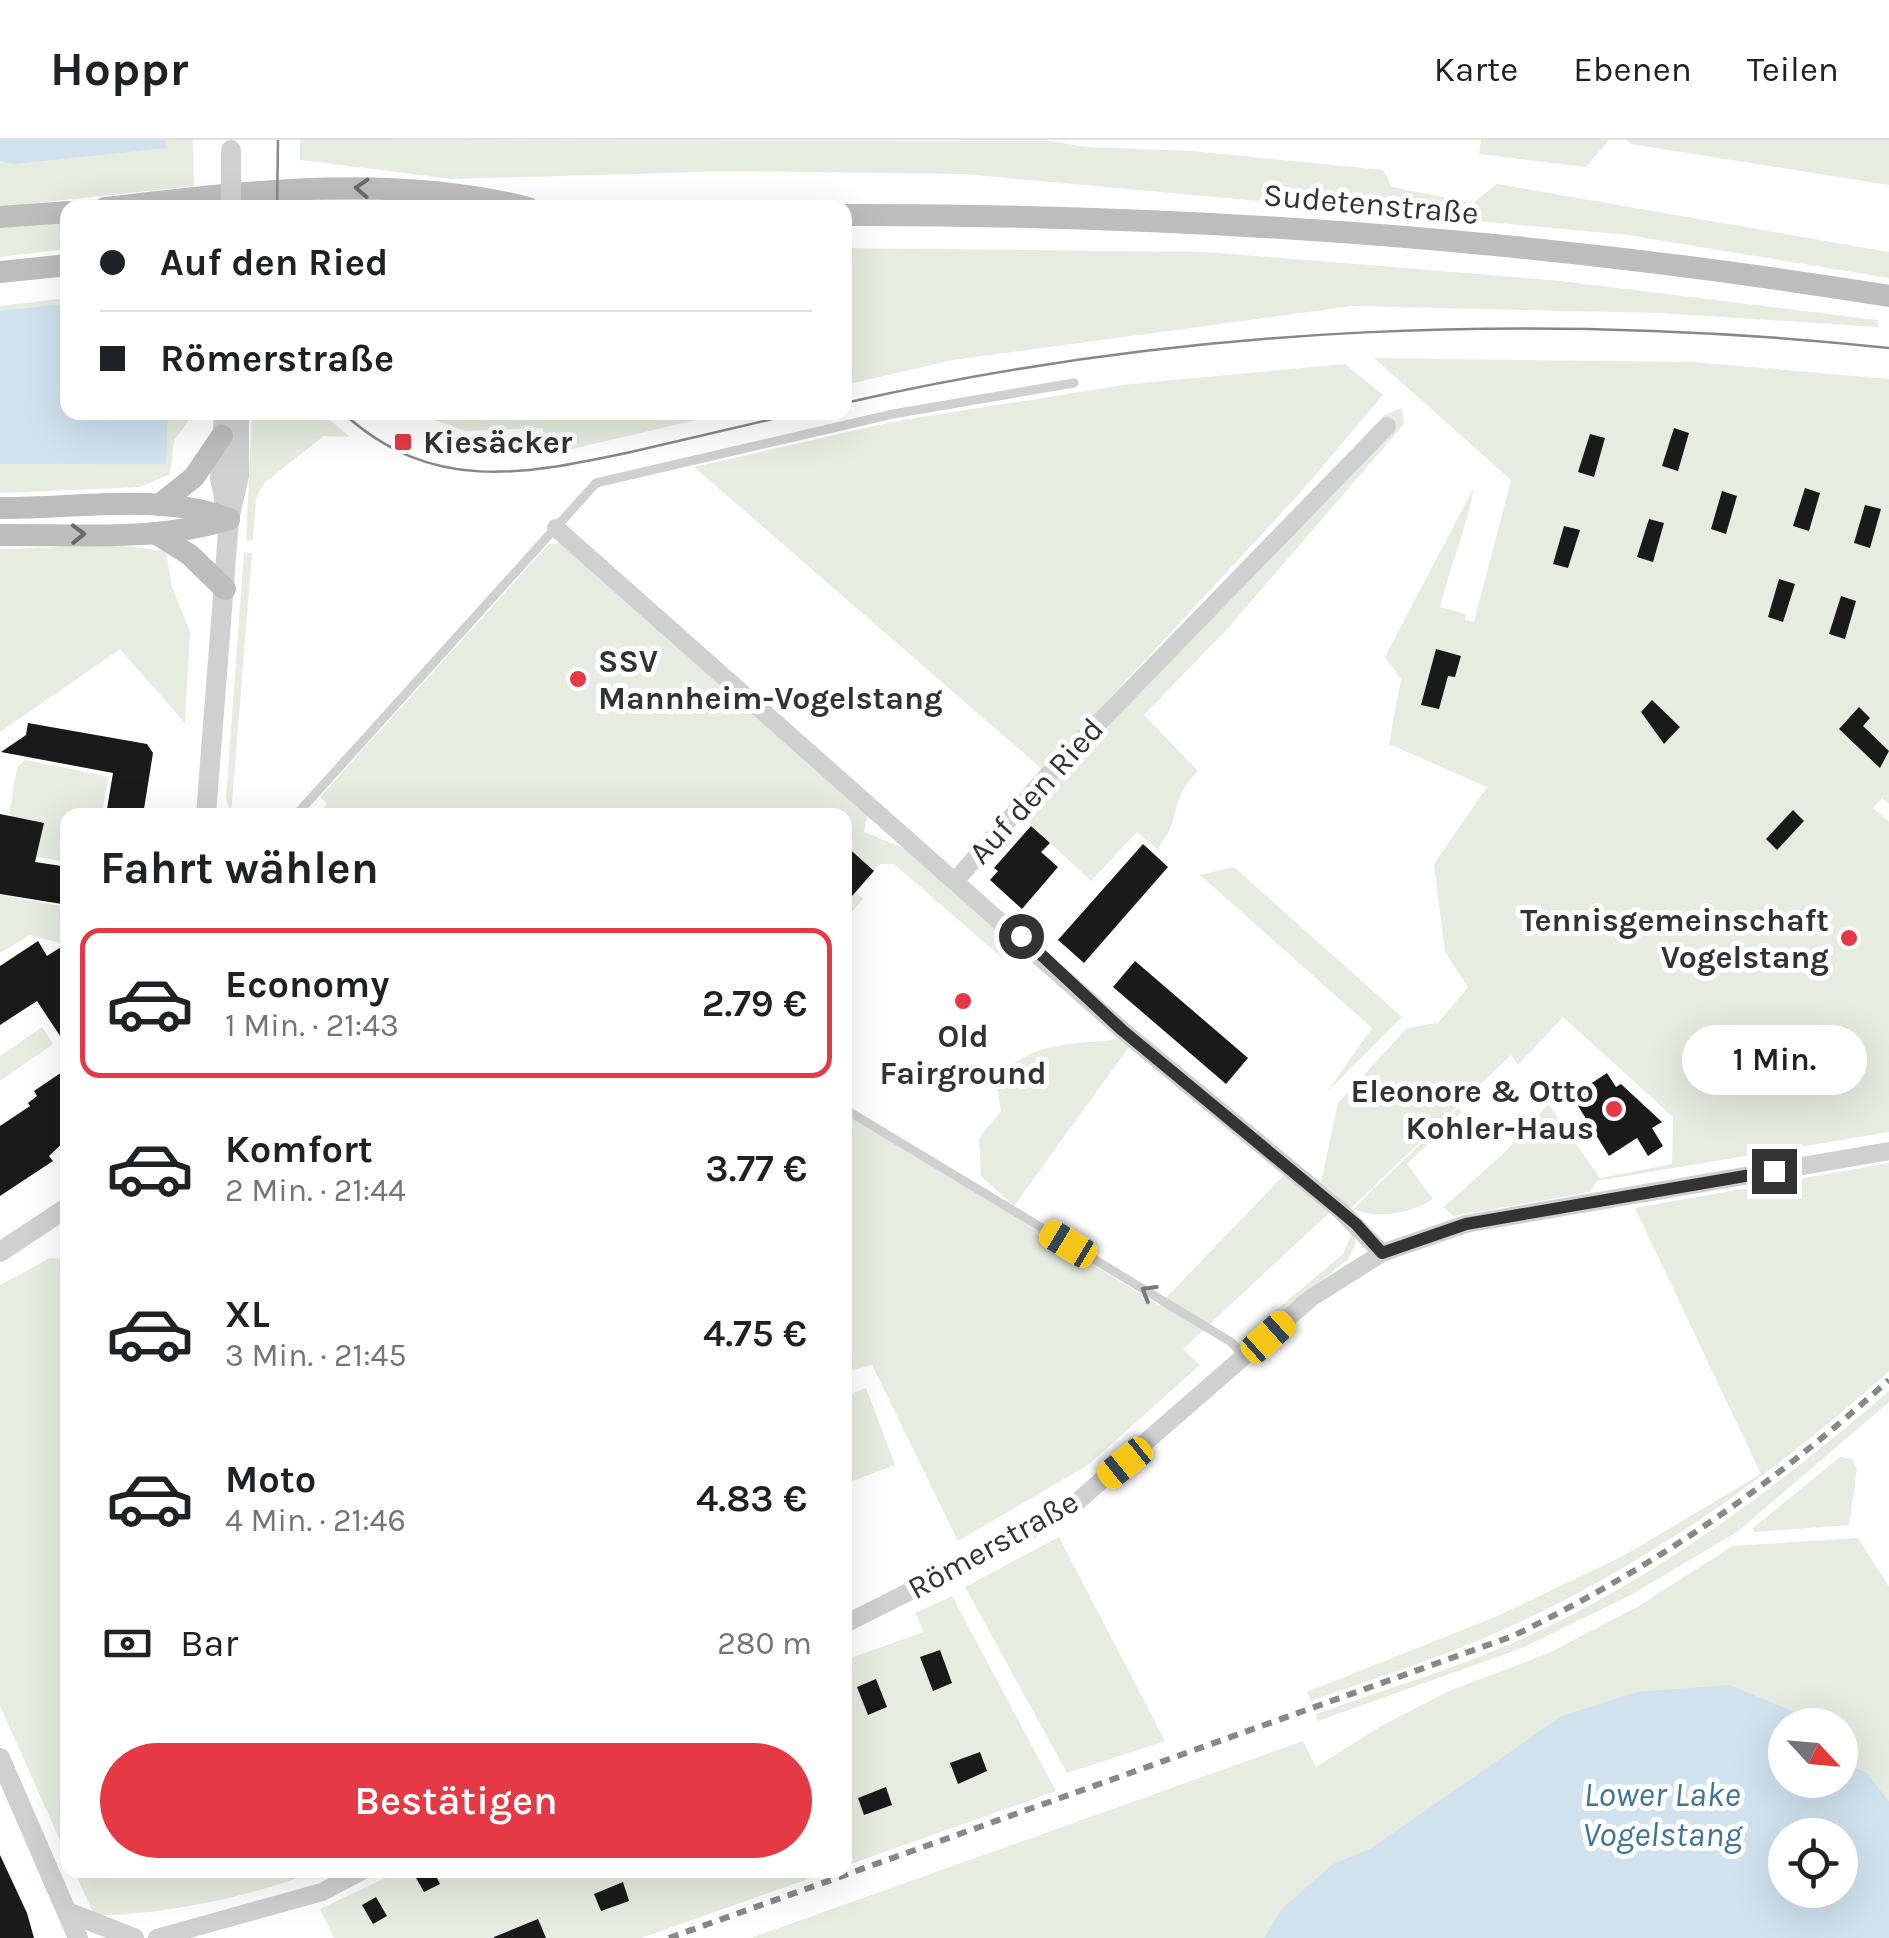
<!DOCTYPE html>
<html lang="de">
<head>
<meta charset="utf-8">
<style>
	:root { --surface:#fff; --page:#f2f2f2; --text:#202124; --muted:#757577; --line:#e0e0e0; --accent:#e63946 }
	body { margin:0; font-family:Karla,sans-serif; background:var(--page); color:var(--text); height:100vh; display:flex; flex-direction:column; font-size:38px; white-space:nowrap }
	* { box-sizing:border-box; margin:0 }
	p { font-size:32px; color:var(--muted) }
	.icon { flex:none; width:55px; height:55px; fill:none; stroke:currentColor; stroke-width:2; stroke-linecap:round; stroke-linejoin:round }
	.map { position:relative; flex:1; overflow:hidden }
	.side { position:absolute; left:60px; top:668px; width:792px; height:1070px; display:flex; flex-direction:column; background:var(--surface); border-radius:20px; box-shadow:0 10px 40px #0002 }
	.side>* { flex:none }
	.hud { position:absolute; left:60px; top:60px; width:792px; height:220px; border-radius:20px; box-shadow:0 10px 40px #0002; display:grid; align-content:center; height:220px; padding:0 40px; background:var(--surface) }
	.needle { width:65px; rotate:116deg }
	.controls { position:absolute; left:1768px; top:1568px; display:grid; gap:20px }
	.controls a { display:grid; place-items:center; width:90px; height:90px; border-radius:50%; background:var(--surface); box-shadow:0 10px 40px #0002; font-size:50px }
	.end { position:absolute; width:45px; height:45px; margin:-22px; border:12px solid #333; background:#fff; box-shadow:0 0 0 5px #fff }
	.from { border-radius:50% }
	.bubble { position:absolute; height:70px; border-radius:35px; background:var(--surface); box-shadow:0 10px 40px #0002; font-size:32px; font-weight:600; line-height:70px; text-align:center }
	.car { position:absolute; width:30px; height:60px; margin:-30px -15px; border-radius:12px; box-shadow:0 0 8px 2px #0007; background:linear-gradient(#f5c518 24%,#345 0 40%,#f5c518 0 76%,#345 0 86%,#f5c518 0) }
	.hud b { display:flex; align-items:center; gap:35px; height:95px; font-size:38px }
	.hud b+b { border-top:2px solid var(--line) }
	.hud i { width:25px; height:25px; background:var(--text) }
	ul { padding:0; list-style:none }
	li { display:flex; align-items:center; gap:30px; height:150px; margin:0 20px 15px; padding:0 20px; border:5px solid transparent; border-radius:20px }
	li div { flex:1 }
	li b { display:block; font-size:38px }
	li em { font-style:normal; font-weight:600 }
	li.selected { border-color:var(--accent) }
	li>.icon { width:90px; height:90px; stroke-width:1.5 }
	h2 { padding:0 40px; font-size:45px; line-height:120px }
	.pay { display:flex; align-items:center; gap:25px; height:110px; padding:0 40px; font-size:38px }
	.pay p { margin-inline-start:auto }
	.button { display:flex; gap:20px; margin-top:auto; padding:20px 40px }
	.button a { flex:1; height:115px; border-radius:60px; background:var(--accent); color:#fff; font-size:40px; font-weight:600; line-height:115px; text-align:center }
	header { display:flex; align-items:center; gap:60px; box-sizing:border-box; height:140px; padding:0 50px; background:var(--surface); border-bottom:2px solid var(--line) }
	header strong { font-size:48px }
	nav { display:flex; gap:55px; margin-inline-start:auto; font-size:35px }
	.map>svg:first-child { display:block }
	.green { fill:#e6ecdf; fill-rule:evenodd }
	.water { fill:#cfe2ee; fill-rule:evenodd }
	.building { fill:#1a1a1a }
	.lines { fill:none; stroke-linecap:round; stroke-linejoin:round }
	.service { stroke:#d0d0d0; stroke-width:9 }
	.minor { stroke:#d0d0d0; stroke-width:18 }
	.tertiary { stroke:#d0d0d0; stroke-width:20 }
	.secondary { stroke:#bdbdbd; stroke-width:22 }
	.tram { stroke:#888; stroke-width:2.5 }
	.rail { stroke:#888; stroke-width:6; stroke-dasharray:10 8; stroke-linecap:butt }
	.tertiary-bridge { stroke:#d0d0d0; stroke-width:20 }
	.oneway { stroke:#6a6a6a }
	.oneway2 { stroke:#7a7a7a }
	.route { stroke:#333; stroke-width:12 }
	.poi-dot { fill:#e63946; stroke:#fff; stroke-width:4 }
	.labels { text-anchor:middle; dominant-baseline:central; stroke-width:10; stroke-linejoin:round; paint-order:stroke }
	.street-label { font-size:32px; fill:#333; stroke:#fff }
	.poi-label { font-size:32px; font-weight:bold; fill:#333; stroke:#fff; text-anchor:start }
	.water-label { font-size:35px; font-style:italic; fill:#3f7597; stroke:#fff }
</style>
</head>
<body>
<header>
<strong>Hoppr</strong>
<nav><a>Karte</a><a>Ebenen</a><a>Teilen</a></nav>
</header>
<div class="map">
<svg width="1889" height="1798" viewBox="0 0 1889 1798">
	<rect width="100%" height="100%" fill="#fff"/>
	<!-- green -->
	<g class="green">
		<path d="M0,0H193L194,46L0,67Z"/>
		<path d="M300,0L1051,1L1086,7L1192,11L1383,30L1392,47L1473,63L1497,44L1889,112V138L1628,95L965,34L732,31L453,39L300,20Z"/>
		<path d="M1481,0H1609L1586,27L1479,14Z"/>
		<path d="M1627,0H1889V45L1631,4Z"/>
		<path d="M358,55L449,67H450H301L300,57Z"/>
		<path d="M67,81V109L0,117V88Z"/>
		<path d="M845,108L1208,112L1561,141L1878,180V187L1659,173L1353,166L953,220L845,245Z"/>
		<path d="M67,158L68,272L188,273V282L174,300L170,334L140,347L0,353V166Z"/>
		<path d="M1374,218L1692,222L1889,239V664L1882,658L1873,668L1889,682V992L1597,1041L1590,1052L1453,1076L1444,1067L1506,1011L1548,964L1600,1038L1672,1024L1673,977L1563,877L1518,925L1511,915L1351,1068L1321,1042L1338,963L1407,888L1438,883L1468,847L1445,812L1434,724L1487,647L1389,604L1401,539L1385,517L1474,347C1466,390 1451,424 1440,467L1466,474L1465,480L1474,482L1511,340Z"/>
		<path d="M1345,224L1383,255L1300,353L1043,630L694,327L897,281L1131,244Z"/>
		<path d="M1402,268L1404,284L1229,487L1144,575L1198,631C1166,663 1184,677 1157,709L1137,692L1091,741L1025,679L1029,666L1311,365L1384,275Z"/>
		<path d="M252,273H322L350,297L324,296L264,343L256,359L253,400L246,401Z"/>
		<path d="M416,273H726L546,315L543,288L465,291Z"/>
		<path d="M567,403L874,674L867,677L864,692L914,712L1023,808L1012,818L1000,816L894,724H880L856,752L863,759L845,780V675H317L327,664L320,657L549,404Z"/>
		<path d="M116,405L166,411L172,447L190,492L185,583L120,509L0,592V409Z"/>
		<path d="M244,412L252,413L231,675L226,657Z"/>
		<path d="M25,620L105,636L108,640L102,675H68L67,722L32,716L8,683L17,627Z"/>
		<path d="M1234,727L1402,877L1327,952L1372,888L1200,735Z"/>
		<path d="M0,755L67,767V805L30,795L0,813Z"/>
		<path d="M42,887L53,904L0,941V916Z"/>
		<path d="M1125,899L1131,904L1014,1066L981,1036L979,998L1001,971L996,940C1032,899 1074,905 1125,899Z"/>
		<path d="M1458,968L1462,972L1407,1024L1433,1059C1410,1074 1378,1079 1353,1069Z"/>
		<path d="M845,973L1159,1165L1285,1034L1330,1072L1183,1209L1200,1225L1088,1325L958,1401L872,1225L845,1232Z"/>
		<path d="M1889,1023V1231C1776,1333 1649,1423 1511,1486C1447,1516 1377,1537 1311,1561L1307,1552L1495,1477L1623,1416L1761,1334L1635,1068Z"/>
		<path d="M1352,1093L1356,1103L1348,1119L1253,1197H1244L1343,1114Z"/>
		<path d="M50,1118L68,1119L67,1716L0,1566V1145Z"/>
		<path d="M866,1248L895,1325L845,1344V1256Z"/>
		<path d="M1889,1251V1262L1737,1392L1631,1455L1522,1508L1318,1581L1316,1574C1382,1550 1452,1530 1517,1501C1654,1440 1776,1349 1889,1251Z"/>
		<path d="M1840,1317L1852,1319L1857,1329L1849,1385L1754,1392L1753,1388Z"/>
		<path d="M1059,1397L1165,1601L1067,1633L965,1447Z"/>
		<path d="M1858,1398L1889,1447V1798H751L1303,1601L1316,1627L1381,1586L1449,1551L1549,1513L1639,1466L1732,1406ZM1785,1585H1840V1640H1785ZM1785,1695H1840V1750H1785Z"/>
		<path d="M952,1456L1056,1651L845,1726V1520L924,1492L915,1473Z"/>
		<path d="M74,1730H316C263,1755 152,1777 94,1775Z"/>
		<path d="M402,1730H833L641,1798H334L320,1769Z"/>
	</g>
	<!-- water -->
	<g class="water">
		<path d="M0,0H165L166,8L13,24L0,21Z"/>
		<path d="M67,164L68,272L168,273L166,324H0V171Z"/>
		<path d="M1729,1545L1817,1581L1819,1585H1785V1640H1840V1621L1867,1633L1889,1662V1798H1264L1282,1769L1333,1724L1370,1709L1562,1576L1637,1552ZM1785,1695H1840V1750H1785Z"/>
	</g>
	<!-- building -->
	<g class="building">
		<path d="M1674,288L1689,293L1678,331L1662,326Z"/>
		<path d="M1590,294L1605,298L1594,337L1578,332Z"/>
		<path d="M1805,348L1820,353L1809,391L1793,386Z"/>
		<path d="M1722,351L1737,356L1726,394L1711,389Z"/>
		<path d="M1865,365L1881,369L1870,408L1854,403Z"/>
		<path d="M1649,379L1664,383L1653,422L1637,417Z"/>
		<path d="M1564,386L1580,390L1568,428L1553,424Z"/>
		<path d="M1779,439L1795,444L1783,482L1768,477Z"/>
		<path d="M1841,456L1856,461L1845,499L1829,494Z"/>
		<path d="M1436,509L1461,516L1455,537L1448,536L1439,569L1421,565Z"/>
		<path d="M1652,560L1680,587L1664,604L1641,572Z"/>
		<path d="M1859,567L1870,578L1863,586L1889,611L1880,628L1839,589Z"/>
		<path d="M28,583L147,604L153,613L143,675H106L113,633L1,612L26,595Z"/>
		<path d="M1793,670L1804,681L1777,710L1766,699Z"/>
		<path d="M0,674L44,683L35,722L68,727V765L0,754Z"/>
		<path d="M1031,686L1050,703L1041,712L1058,727L1022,769L990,740L998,731L994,728Z"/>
		<path d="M1143,704L1168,727L1084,823L1058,800Z"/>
		<path d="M845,705L874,731L845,764Z"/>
		<path d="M38,801L47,816L61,807L68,815V908L37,861L0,885V826Z"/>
		<path d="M1135,821L1248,918L1226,944L1113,847Z"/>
		<path d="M68,928V998L49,1016L53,1021L0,1056V986L30,966L28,963L37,956L34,951Z"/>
		<path d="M1607,933L1616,947L1621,944L1662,982L1652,988L1663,1006L1648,1016L1637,998L1609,1016L1572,956Z"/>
		<path d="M940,1510L952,1543L933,1551L920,1517Z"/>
		<path d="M876,1539L887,1567L868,1575L857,1547Z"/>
		<path d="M980,1612L987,1631L958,1644L950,1623Z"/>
		<path d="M886,1647L892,1665L864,1675L858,1658Z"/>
		<path d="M0,1715L27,1773L34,1798H0Z"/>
		<path d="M426,1730H433L440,1744L424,1752L415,1736Z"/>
		<path d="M623,1742L629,1761L601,1771L594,1754Z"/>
		<path d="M376,1757L387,1776L373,1784L362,1765Z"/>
		<path d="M538,1779L546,1798H494V1797Z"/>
	</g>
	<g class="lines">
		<!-- service -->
		<g class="service">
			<path d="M296,675L596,343L893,274L1074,243"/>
			<path d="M848,971L1231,1202L1245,1216"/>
		</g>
		<!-- minor -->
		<g class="minor">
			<path d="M556,388L1122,890L1341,1071L1382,1113"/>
			<path d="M956,740L1048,635L1387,286"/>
			<path d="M845,1484L1035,1388L1078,1361L1311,1158L1382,1113L1466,1084L1889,1011"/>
			<path d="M157,1798L322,1752L364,1730"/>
		</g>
		<!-- tertiary -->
		<g class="tertiary">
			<path d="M224,272L220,338L227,373"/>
			<path d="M206,675L229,379L239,336V272"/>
			<path d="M0,1112L68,1067"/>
			<path d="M0,1618L78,1798"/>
			<path d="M70,1773L134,1798"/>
		</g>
		<!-- secondary -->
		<g class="secondary">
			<path d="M105,68C245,52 389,33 528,68"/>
			<path d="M845,75C1194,74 1544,100 1889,156"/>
			<path d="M0,77L68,72"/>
			<path d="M0,132L68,125"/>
			<path d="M159,365L194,337L222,296"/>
			<path d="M0,368C74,369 158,352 229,379"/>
			<path d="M155,393L190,415L225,449"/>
			<path d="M0,395C75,394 157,402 229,379"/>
		</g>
		<!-- tram -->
		<g class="tram">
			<path d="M277,68L278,0"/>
			<path d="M845,263C1186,185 1542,171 1889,208"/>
			<path d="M342,272C431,354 523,335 631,312C688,299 745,286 803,272"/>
		</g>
		<!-- rail -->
		<path class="rail" d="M669,1798L1513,1496C1658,1425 1769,1348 1889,1240"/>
		<!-- tertiary-bridge -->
		<path class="tertiary-bridge" d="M231,10V68"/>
	</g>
	<!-- one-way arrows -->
	<defs><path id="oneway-chevron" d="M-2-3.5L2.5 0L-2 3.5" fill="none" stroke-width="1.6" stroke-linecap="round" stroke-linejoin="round" transform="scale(2.5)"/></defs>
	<g class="oneway">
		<use href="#oneway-chevron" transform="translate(362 48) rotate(-177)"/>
		<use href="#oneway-chevron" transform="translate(78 394) rotate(-1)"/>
	</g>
	<use class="oneway2" href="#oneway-chevron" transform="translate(1148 1152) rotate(-149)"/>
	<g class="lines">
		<!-- route -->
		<path class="route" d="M1021,796L1122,890L1356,1084L1382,1113L1466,1084L1774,1031"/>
	</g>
	<!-- markers -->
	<g class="poi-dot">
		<rect x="393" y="292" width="20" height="20" rx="5"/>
		<circle cx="578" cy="539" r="10"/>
		<circle cx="1849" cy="798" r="10"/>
		<circle cx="963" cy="861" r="10"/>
		<circle cx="1614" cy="969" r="10"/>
	</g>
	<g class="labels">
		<!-- street labels -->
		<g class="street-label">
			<text transform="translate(1371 64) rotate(5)">Sudetenstraße</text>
			<text transform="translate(1036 651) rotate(-48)">Auf den Ried</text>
			<text transform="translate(993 1405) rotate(-29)">Römerstraße</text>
		</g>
		<!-- poi labels -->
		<g class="poi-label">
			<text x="423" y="302">Kiesäcker</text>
			<text x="598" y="521">SSV<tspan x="598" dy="37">Mannheim-Vogelstang</tspan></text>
			<text x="1829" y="780" text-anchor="end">Tennisgemeinschaft<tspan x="1829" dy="37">Vogelstang</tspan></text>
			<text x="963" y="896" text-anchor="middle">Old<tspan x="963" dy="37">Fairground</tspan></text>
			<text x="1594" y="951" text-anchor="end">Eleonore &amp; Otto<tspan x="1594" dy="37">Kohler-Haus</tspan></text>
		</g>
		<!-- water labels -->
		<g class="water-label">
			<text x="1662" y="1654">Lower Lake<tspan x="1662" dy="40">Vogelstang</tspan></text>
		</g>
	</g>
</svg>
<div class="controls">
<a><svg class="needle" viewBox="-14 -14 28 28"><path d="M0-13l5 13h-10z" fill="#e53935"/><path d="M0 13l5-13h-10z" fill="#757577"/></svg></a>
<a><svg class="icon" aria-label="locate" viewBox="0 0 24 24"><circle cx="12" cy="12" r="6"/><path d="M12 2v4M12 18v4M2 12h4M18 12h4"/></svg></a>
</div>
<i class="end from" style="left:1021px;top:796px"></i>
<i class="end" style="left:1774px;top:1031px"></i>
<div class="bubble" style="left:1682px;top:885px;width:185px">1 Min.</div>
<i class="car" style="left:1068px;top:1104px;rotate:301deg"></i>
<i class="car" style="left:1268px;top:1197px;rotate:48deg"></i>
<i class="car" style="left:1125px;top:1323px;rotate:231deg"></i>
<div class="hud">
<b><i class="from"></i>Auf den Ried</b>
<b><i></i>Römerstraße</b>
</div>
<section class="side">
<h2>Fahrt wählen</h2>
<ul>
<li class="selected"><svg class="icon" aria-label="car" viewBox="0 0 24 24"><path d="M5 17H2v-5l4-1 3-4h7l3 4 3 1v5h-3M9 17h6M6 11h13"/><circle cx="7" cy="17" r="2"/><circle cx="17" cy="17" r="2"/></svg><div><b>Economy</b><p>1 Min. · 21:43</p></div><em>2.79 €</em></li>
<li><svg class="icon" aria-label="car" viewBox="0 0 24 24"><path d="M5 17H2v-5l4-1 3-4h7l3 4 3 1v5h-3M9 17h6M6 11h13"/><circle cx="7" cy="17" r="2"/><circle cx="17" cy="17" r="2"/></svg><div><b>Komfort</b><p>2 Min. · 21:44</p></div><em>3.77 €</em></li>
<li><svg class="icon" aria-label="car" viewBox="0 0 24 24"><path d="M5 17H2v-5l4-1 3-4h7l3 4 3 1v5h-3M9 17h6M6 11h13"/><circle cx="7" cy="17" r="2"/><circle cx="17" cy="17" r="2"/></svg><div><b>XL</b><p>3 Min. · 21:45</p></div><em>4.75 €</em></li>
<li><svg class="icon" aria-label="car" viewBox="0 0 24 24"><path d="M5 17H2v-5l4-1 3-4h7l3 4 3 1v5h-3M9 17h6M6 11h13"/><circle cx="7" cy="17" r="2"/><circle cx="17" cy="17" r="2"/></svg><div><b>Moto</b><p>4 Min. · 21:46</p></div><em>4.83 €</em></li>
</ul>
<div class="pay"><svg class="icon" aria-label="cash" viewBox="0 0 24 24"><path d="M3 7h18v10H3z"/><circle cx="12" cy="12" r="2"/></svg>Bar<p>280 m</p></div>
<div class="button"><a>Bestätigen</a></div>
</section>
</div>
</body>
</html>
